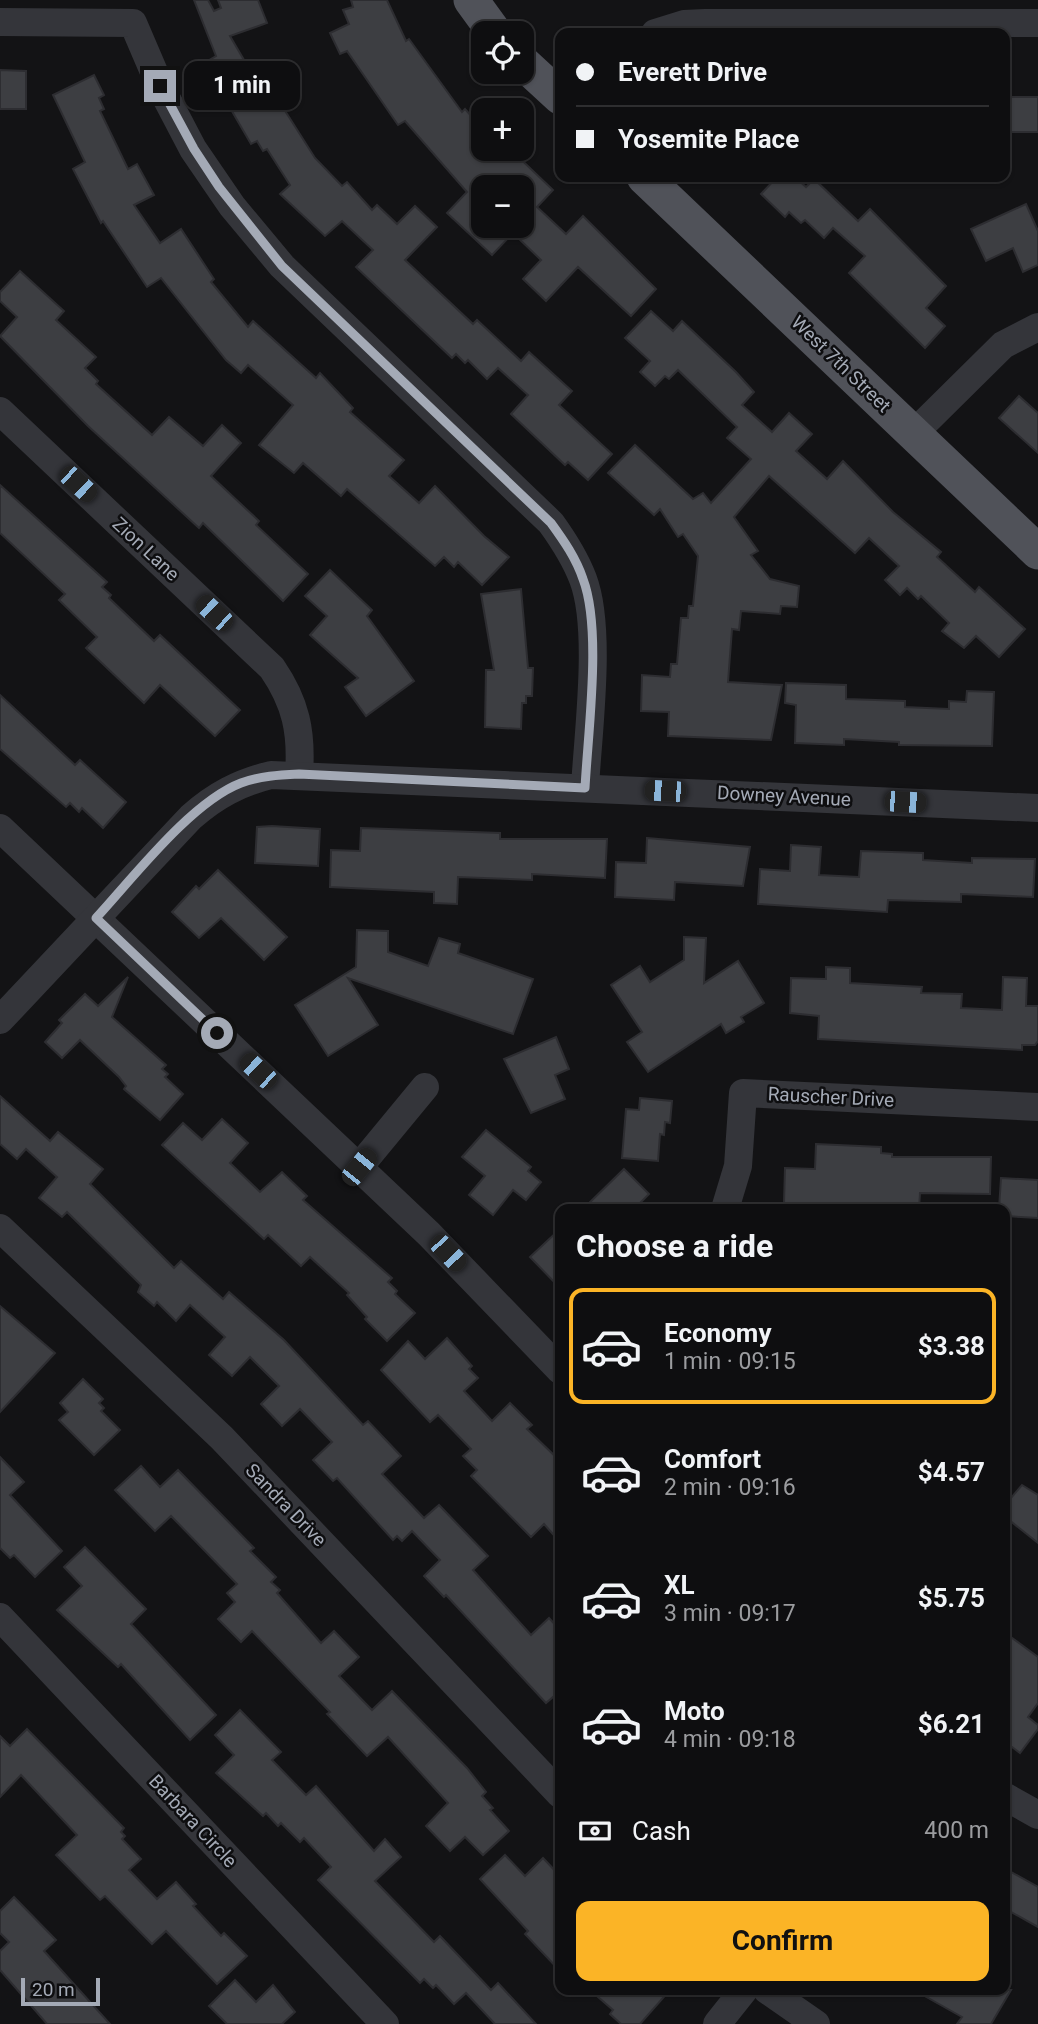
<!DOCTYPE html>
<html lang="en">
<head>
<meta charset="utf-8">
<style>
	:root { --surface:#0e0e10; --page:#1c1c1e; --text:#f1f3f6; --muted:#9b9c9f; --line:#2e2e30; --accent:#fbb426 }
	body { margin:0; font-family:Roboto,sans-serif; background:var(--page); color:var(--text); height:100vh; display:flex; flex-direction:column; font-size:26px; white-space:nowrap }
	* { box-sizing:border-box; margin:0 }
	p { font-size:23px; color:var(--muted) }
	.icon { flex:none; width:38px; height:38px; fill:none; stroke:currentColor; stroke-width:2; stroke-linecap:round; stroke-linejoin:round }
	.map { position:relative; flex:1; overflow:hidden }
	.details { position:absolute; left:555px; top:1204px; width:455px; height:791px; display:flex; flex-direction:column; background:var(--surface); border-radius:14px; box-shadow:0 2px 5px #0004,0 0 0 2px var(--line) }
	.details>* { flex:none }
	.hud { position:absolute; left:555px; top:28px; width:455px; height:154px; border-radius:14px; box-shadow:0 2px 5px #0004,0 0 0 2px var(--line); display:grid; align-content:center; height:154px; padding:0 21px; background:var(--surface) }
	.controls { position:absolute; left:471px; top:21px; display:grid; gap:14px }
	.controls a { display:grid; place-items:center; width:63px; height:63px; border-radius:14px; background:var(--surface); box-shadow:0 2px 5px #0004,0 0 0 2px var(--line); font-size:35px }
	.scale { position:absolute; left:21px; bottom:18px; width:79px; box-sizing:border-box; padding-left:7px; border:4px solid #a4aab6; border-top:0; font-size:19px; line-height:24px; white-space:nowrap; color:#a4aab6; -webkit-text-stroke:5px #0e0e10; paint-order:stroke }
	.end { position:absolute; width:32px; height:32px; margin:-16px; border:9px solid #a4aab6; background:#111; box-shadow:0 0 0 4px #111 }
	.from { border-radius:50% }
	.bubble { position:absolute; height:49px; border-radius:14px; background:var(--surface); box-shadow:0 2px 5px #0004,0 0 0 2px var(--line); font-size:23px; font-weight:700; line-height:49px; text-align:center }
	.car { position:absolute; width:21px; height:42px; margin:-21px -10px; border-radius:9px; box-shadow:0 0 5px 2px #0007; background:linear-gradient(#222 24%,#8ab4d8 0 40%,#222 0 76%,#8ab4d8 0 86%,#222 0) }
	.hud b { display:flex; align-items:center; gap:24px; height:66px; font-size:26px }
	.hud b+b { border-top:2px solid var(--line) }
	.hud i { width:18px; height:18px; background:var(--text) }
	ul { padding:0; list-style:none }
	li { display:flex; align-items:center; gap:21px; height:116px; margin:0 14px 10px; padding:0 7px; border:4px solid transparent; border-radius:14px }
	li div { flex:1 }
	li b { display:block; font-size:26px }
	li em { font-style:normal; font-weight:700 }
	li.selected { border-color:var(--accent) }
	li>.icon { width:63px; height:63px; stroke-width:1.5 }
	h2 { padding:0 21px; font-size:32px; line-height:84px }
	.pay { display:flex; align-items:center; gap:18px; height:77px; padding:0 21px; font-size:26px }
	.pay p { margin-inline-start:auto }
	.cta { display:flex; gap:14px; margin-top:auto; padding:14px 21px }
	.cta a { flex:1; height:80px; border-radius:14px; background:var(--accent); color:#111; font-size:28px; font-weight:700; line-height:80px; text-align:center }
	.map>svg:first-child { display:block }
	.building { fill:#3d3e42; stroke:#2d2d31; stroke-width:2; fill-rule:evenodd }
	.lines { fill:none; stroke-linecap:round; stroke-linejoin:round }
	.minor { stroke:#34353a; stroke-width:28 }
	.major { stroke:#505259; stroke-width:35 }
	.route { stroke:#a4aab6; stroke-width:9 }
	.labels { text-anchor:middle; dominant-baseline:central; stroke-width:5; stroke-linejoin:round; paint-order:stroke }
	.street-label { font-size:19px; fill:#a4aab6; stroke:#0e0e10 }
</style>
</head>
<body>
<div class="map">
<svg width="1038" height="2024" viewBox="0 0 1038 2024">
	<rect width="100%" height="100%" fill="#131315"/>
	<!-- building -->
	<g class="building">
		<path d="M194,0H208L214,11L221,8L218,0H258L267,23L230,36L261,89L268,84L315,158L342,186L347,182L372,210L377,205L397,224L415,206L437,227L405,260L473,324L477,320L521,361L529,352L572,391L559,405L612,454L588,480L568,462L565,465L511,414L528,395L498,368L487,379L468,360L465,363L456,354L452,358L356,267L373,250L342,221L325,236L280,194L290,185L267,149L263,151L257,141L251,144L204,63L216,56Z"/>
		<path d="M351,0H387L406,41L409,39L462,112L465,109L483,129V149H510L553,190L537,207L566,234L583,216L656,289L631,316L578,267L546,301L523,279L541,260L513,233L492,255L447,213L467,192L405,121L398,125L347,51L340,54L330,33L349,24L343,10L353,7ZM483,187H522V226H483Z"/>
		<path d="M0,70L26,71V109H0Z"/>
		<path d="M94,75L104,95L99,98L104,109L100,111L128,169L137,164L154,195L134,205L160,243L181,229L214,279L211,282L248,327L253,321L316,378L320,373L353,408L350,412L404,460L389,476L419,503L435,486L484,536L509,557L482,585L458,562L454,567L444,557L435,566L347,489L341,496L303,463L294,473L259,445L293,405L248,365L241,373L226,360L161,278L147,287L103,221L101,223L73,169L85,162L53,95Z"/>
		<rect x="1004" y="97" width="34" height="35"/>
		<path d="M777,177H795L806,187L814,179L858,221L870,209L946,286L926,308L945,326L925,348L849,273L865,256L833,228L824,238L805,220L801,223L789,212L785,217L761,194Z"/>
		<path d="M1026,204L1038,231V265L1023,272L1013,248L986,261L971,229Z"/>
		<path d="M20,271L64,311L56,320L96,357L85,368L98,381L96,384L152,435L169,417L203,446L222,425L241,443L211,476L259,521L256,525L308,574L283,601L203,523L199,528L88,426L0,336L17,317L0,301V292Z"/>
		<path d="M651,311L673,331L682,321L736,372L754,392L742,405L772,432L789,413L812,434L796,451L827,479L843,461L893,512L941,552L937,557L975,592L979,587L1025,629L999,657L976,636L964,648L942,631L949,623L921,596L918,599L907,588L900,595L885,580L899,566L869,538L855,553L769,476L734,517L758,551L751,555L770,579L799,586L797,607L781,606L780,614L741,611L739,630L732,629L728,682L782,685L771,740L668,736L669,712L641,711L642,675L670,677L671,664H677L681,618H688L689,606H693L698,556L683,534L678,537L660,509L654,515L608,473L635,445L693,499L703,493L711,503L751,459L727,438L737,427L678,370L669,379L665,376L655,386L640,372L650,361L625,338Z"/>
		<path d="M1019,396L1038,413V453L999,418Z"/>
		<path d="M0,485L107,582L102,587L111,595L109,598L154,641L160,635L240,710L215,736L160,685L144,703L86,648L97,637L59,600L65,594L0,533Z"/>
		<path d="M330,570L372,610L367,616L414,681L366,716L345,687L358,678L310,635L327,616L305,596Z"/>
		<path d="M521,589L528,668H533L532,696H526V703H522L521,729L485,727L486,670H494L481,594Z"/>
		<path d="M786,683L846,685V699L905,701V707L949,709V701L966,702L967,691L994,692L992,746L899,745V742L844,739V745L795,743L796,705L785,703Z"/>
		<path d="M0,695L75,765L80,760L126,802L103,828L82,808L79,812L70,803L66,807L0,749Z"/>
		<path d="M272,826L320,829L318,866L255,863L257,827Z"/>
		<path d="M361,828L500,833V839H607L605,878L532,874V880L458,877L457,904L434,903V892L330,887L331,850L360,851Z"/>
		<path d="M647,838L750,847L743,886L675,882L674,900L615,897L616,862L646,863Z"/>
		<path d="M791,845L821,847L819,875L859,877L861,851L923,853V860L972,863V858L1035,859L1033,897L961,894V902L888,900L887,912L758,904L760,869L790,871Z"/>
		<path d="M218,870L287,937L264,960L221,918L199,938L172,912L196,886L199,889Z"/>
		<path d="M357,930L388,931V952L428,966L439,938L460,944L458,953L533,979L513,1034L348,978L378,1025L328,1056L295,1005L356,967Z"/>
		<path d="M684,937L706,938L704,983L738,961L764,1003L741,1017L744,1022L726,1033L721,1024L648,1072L627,1042L642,1032L611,985L640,966L650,982L684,960Z"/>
		<path d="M826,967L850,968V983L922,987L921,993L962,994L961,1008L1002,1010L1003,977L1027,978L1026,1006H1038V1041L1035,1045H1022V1050L818,1039L819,1016L790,1013L791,978L826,979Z"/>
		<path d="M128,977L112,1017L166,1065L162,1069L168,1074L165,1077L183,1094L160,1120L124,1089L126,1086L119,1077L80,1040L62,1058L45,1042L62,1023L59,1020L85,994L98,1006Z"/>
		<path d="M556,1037L569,1069L555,1075L565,1099L531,1113L504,1059Z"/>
		<path d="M0,1096L50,1141L58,1132L103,1169L90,1184L174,1268L181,1261L223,1299L229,1292L284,1340L363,1425L368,1421L401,1456L382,1474L424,1518L439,1505L488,1556L473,1570L531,1635L549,1618L560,1630V1691L546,1703L446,1595L444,1597L424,1576L440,1560L412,1531L402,1541L397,1536L393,1540L337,1478L333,1481L313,1460L332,1442L300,1409L282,1426L261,1404L279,1386L250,1357L232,1376L209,1355L225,1337L190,1305L176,1321L157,1302L154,1306L138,1292L141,1285L67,1212L62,1217L39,1198L57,1177L26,1149L17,1159L0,1144Z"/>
		<path d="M640,1098L672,1101L670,1123L665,1122L664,1135L660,1134L658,1161L622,1158L626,1109L639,1110Z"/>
		<path d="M222,1119L248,1143L230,1163L260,1192L282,1172L307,1196L303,1200L392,1278L388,1282L397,1291L395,1294L415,1313L387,1341L365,1319L367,1317L347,1295L349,1293L310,1257L301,1266L268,1235L264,1239L162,1145L183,1123L202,1140Z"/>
		<path d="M486,1130L531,1167L528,1171L541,1182L526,1200L513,1190L493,1215L469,1195L485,1176L462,1157Z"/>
		<path d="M816,1144L881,1147V1153L892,1154V1157H991L990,1194L920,1193L919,1209H834L835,1205L784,1203L785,1168L815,1169Z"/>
		<path d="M624,1169L649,1194L634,1209H583Z"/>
		<path d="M1001,1178L1038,1180V1218L1004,1216V1209H999Z"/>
		<path d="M560,1229V1288L530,1257Z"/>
		<path d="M0,1306L55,1353L0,1412Z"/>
		<path d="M447,1338L472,1366L469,1369L478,1378L464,1391L492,1421L510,1403L532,1425L527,1429L560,1461V1542L544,1524L531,1537L471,1476L477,1470L463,1456L471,1449L438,1415L430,1422L381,1370L408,1341L425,1359Z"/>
		<path d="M83,1379L103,1399L99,1403L104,1408L101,1411L120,1430L94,1455L59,1420L68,1412L60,1403Z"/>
		<path d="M0,1457L24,1482L10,1495L62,1551L35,1577L14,1555L10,1558L0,1548Z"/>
		<path d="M141,1466L160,1487L178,1470L254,1548L250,1551L276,1577L271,1582L280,1590L277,1593L321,1643L334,1631L359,1657L339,1676L372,1710L392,1691L467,1768L486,1792L482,1796L493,1808L490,1810L509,1831L483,1855L465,1837L450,1851L426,1826L448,1803L388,1737L367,1756L327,1714L330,1712L252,1631L241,1642L218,1619L235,1602L227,1593L237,1584L171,1516L155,1531L115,1490Z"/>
		<path d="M1022,1485L1038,1495V1543L1004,1516V1506Z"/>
		<path d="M85,1547L146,1609L131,1624L216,1715L190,1740L121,1664L118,1667L57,1610L82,1586L64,1567Z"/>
		<path d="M1004,1632L1038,1657V1703L1028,1717L1038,1725V1729L1020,1753L1008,1744L1004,1748Z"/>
		<path d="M240,1710L281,1752L272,1760L306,1795L316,1786L374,1851L385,1839L401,1857L375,1881L434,1942L440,1936L491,1990L498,1983L536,2024H495L466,1993L454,2004L436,1985L433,1988L424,1979L420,1983L318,1880L331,1867L304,1838L300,1842L281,1823L278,1826L266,1813L263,1816L216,1773L234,1755L215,1735Z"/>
		<path d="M27,1729L124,1828L121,1832L125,1836L122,1839L141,1859L129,1870L157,1899L176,1882L196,1904L193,1906L221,1936L224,1933L247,1956L217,1984L166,1931L152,1944L105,1896L100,1900L56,1855L77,1835L21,1775L0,1797V1736L10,1746Z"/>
		<path d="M505,1855L525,1876L543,1858L560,1876V1971L525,1934L528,1931L480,1879Z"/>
		<path d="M1004,1868L1038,1887V1927L1004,1908Z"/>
		<path d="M14,1897L56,1940L44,1951L110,2024H47L0,1970V1951L9,1942L0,1933V1911Z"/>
		<path d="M235,1980L256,2002L273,1985L295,2012L282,2024H227L209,2006Z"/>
		<path d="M590,1990H670L640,2024H621L610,2014L613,2010Z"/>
		<path d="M914,1990H1011L991,2024H957L962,2017Z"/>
	</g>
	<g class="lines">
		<!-- minor -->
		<g class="minor">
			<path d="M0,22L133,23L160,86L193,149L232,206L282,266L551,523C564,541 575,558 583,579C602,629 588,732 585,787"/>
			<path d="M655,33L684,24L705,23H1038"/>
			<path d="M0,411L272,668C296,703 302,732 299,774"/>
			<path d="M914,433L1003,345L1038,327"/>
			<path d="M0,828L429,1234L560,1370"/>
			<path d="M0,1020L191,817C216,795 239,783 271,775L1038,808"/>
			<path d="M359,1167L425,1087"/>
			<path d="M725,1209L738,1166L743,1093L1038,1107"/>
			<path d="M0,1228L222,1438L560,1794"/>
			<path d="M0,1617L385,2024"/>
			<path d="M1004,1796L1038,1815"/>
			<path d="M767,1990L816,2024"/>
			<path d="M717,2024L744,1990"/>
		</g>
		<!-- major -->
		<g class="major">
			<path d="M471,0L495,33"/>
			<path d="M522,62L560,97"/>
			<path d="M644,177L1038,552"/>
		</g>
	</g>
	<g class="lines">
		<!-- route -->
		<path class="route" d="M160,86L194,149L219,187L282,266L551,523C564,541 576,558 583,579C602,629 588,731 585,788L299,774C279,775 260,776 241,783C191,802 133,878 96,918L217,1033"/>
	</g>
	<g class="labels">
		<!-- street labels -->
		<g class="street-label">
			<text transform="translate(841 364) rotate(44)">West 7th Street</text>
			<text transform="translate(146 549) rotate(43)">Zion Lane</text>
			<text transform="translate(784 796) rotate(3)">Downey Avenue</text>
			<text transform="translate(831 1097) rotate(3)">Rauscher Drive</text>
			<text transform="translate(286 1505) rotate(46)">Sandra Drive</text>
			<text transform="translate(193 1821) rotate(47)">Barbara Circle</text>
		</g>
	</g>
</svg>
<div class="controls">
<a><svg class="icon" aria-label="locate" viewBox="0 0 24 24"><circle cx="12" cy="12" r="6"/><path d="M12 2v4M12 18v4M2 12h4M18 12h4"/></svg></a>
<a>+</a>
<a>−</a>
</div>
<div class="scale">20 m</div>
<i class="end from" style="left:217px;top:1033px"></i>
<i class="end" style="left:160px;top:86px"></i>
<div class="bubble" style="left:184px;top:61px;width:116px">1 min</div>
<i class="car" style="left:78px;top:484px;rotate:133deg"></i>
<i class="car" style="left:214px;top:613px;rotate:313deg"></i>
<i class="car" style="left:665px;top:791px;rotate:273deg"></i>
<i class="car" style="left:905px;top:802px;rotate:93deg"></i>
<i class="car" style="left:258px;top:1071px;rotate:313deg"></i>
<i class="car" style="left:359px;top:1167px;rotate:39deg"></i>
<i class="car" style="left:448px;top:1253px;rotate:137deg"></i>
<div class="hud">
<b><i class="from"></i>Everett Drive</b>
<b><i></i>Yosemite Place</b>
</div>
<section class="details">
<h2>Choose a ride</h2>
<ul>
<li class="selected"><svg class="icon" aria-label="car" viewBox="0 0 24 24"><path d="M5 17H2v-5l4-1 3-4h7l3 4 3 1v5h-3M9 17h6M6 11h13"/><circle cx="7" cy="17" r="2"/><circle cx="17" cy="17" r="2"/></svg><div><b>Economy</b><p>1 min · 09:15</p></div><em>$3.38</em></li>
<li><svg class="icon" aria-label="car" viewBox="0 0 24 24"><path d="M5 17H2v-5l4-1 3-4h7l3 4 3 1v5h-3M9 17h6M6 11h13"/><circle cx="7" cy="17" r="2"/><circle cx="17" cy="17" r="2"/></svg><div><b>Comfort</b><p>2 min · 09:16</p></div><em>$4.57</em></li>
<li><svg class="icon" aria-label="car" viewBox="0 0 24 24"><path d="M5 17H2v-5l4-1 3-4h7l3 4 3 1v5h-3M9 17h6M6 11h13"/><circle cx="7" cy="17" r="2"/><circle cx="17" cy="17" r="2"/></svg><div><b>XL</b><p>3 min · 09:17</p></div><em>$5.75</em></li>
<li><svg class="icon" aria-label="car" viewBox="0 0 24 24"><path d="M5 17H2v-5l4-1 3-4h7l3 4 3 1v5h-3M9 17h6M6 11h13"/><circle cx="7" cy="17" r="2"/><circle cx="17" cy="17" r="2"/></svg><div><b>Moto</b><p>4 min · 09:18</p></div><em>$6.21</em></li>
</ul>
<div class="pay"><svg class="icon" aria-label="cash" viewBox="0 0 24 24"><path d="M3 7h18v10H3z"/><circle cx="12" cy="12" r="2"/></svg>Cash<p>400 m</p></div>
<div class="cta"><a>Confirm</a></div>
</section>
</div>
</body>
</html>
